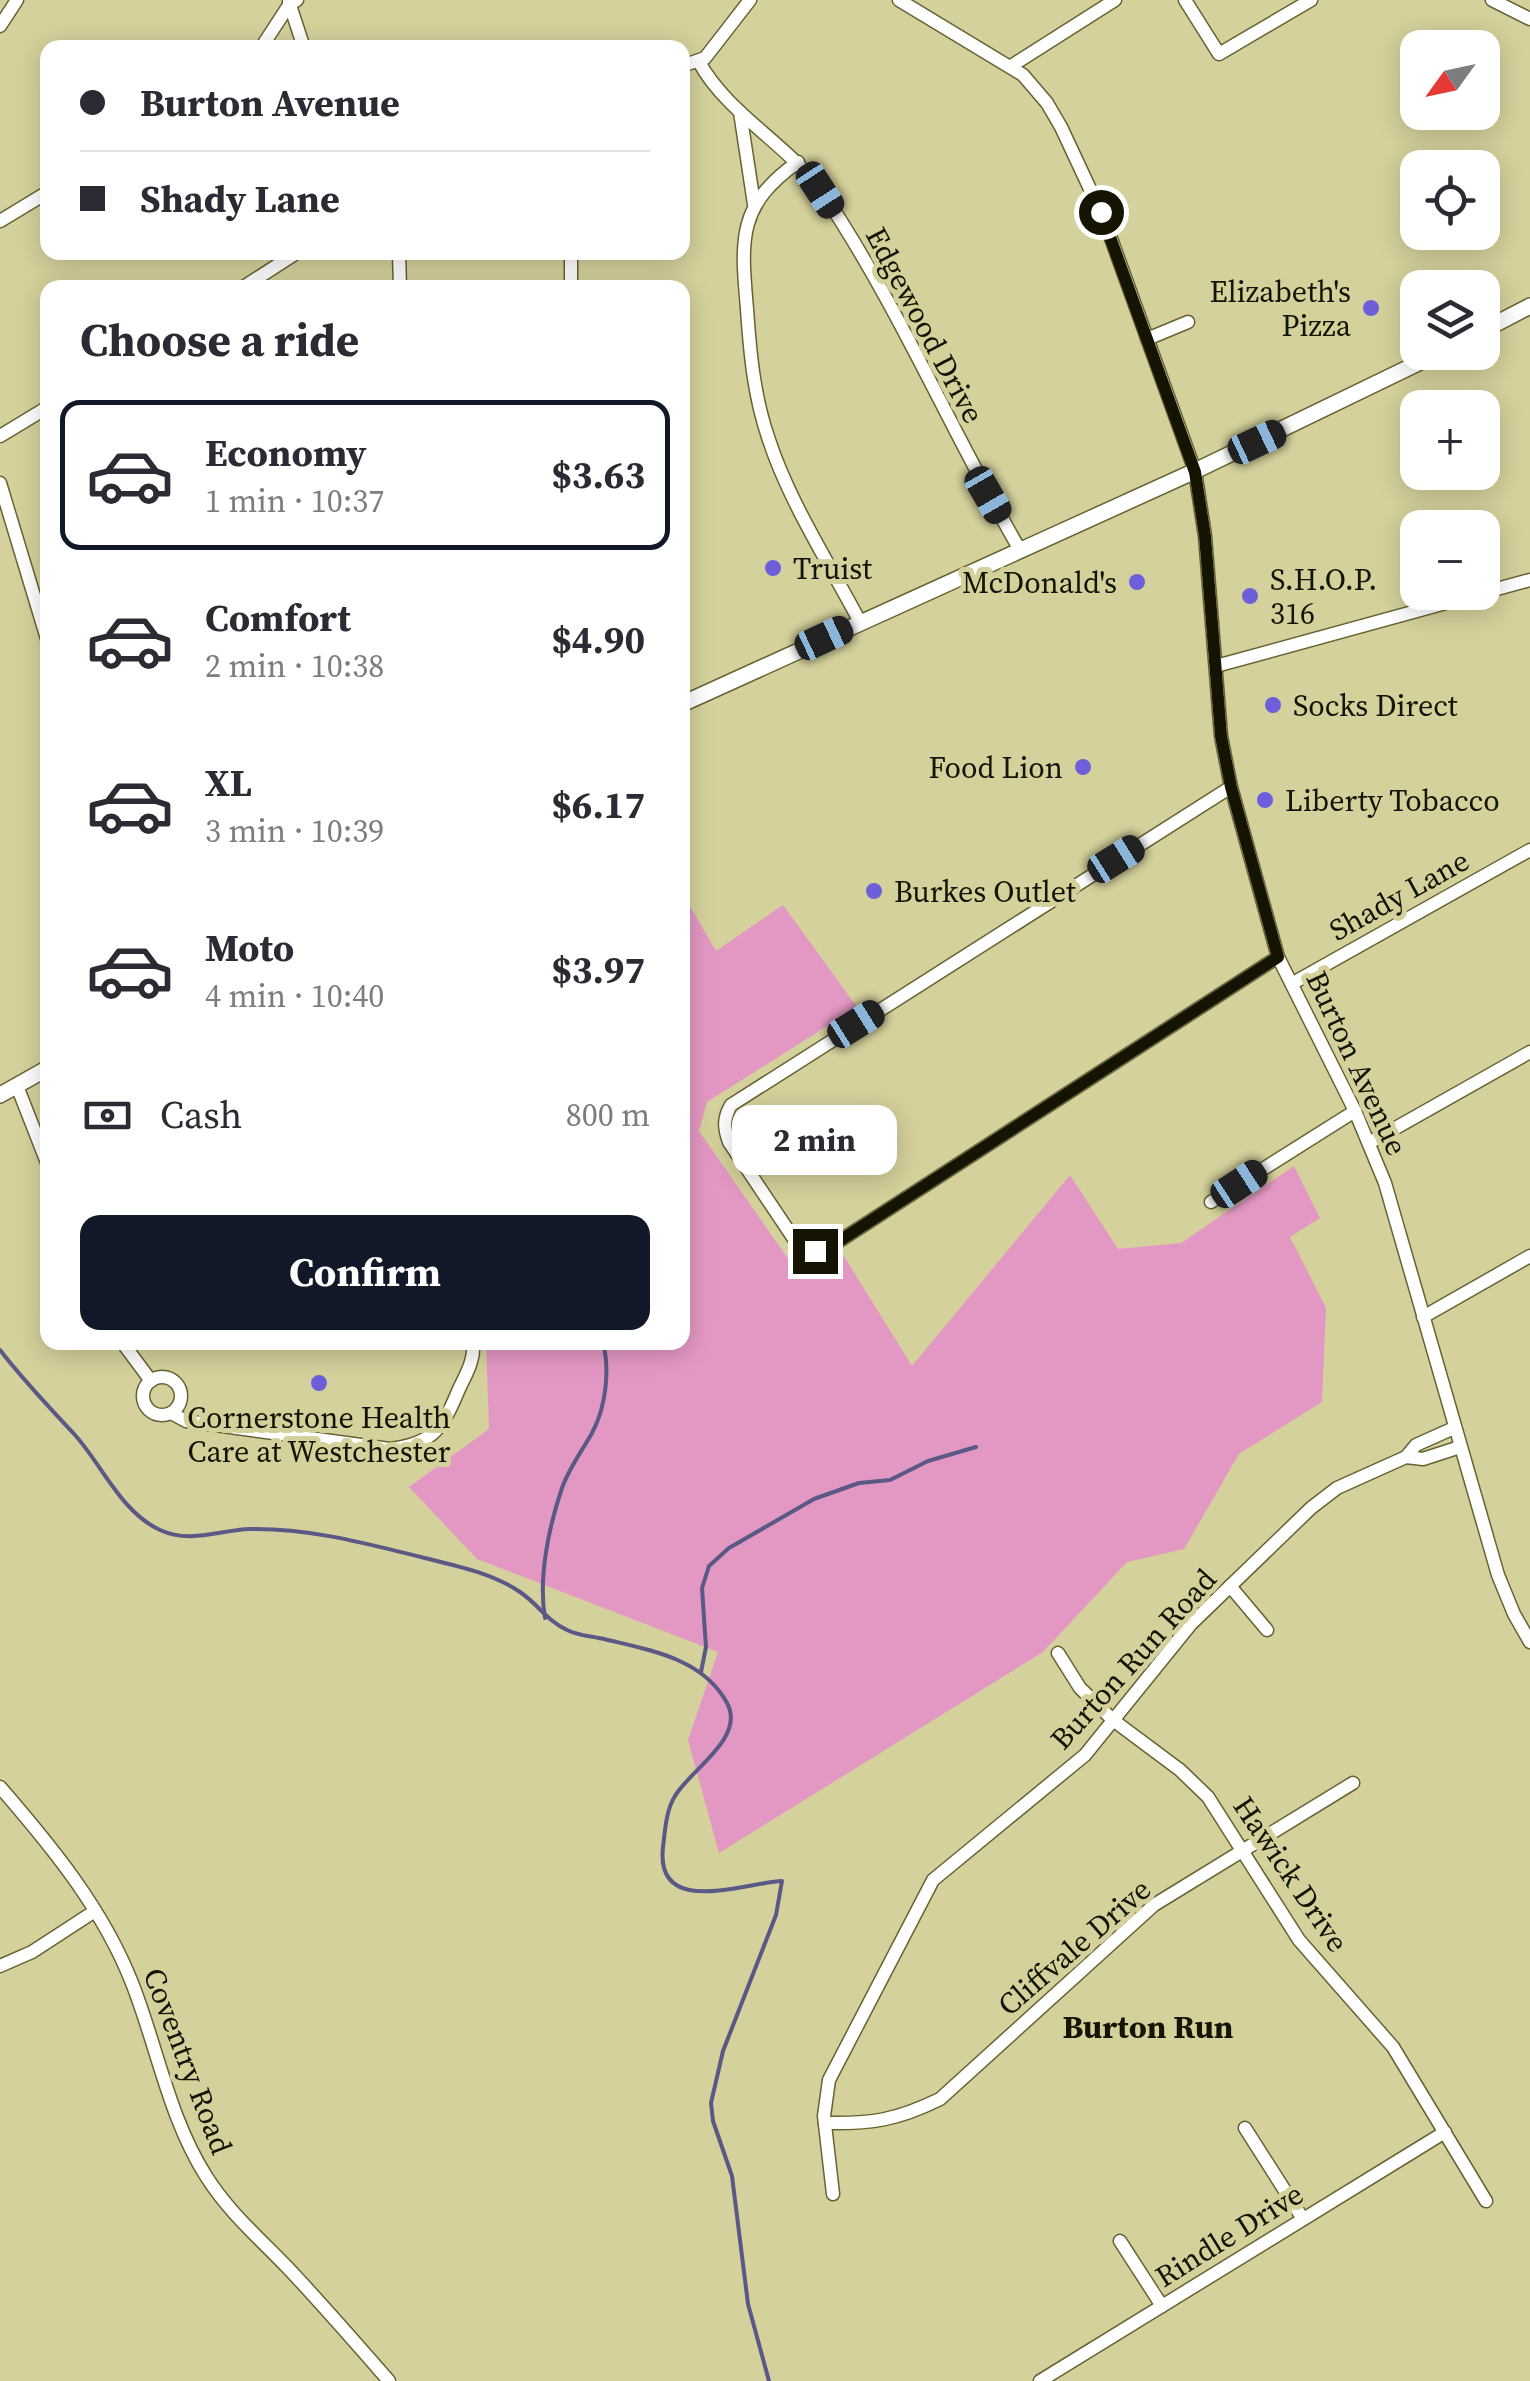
<!DOCTYPE html>
<html lang="en">
<head>
<meta charset="utf-8">
<style>
	:root { --surface:#fff; --page:#f7f7f7; --text:#2b2b33; --muted:#7c7c81; --line:#e1e1e2; --accent:#111827 }
	body { margin:0; font-family:"Source Serif 4",serif; background:var(--page); color:var(--text); height:100vh; display:flex; flex-direction:column; font-size:38px; white-space:nowrap }
	* { box-sizing:border-box; margin:0 }
	p { font-size:32px; color:var(--muted) }
	.icon { flex:none; width:55px; height:55px; fill:none; stroke:currentColor; stroke-width:2; stroke-linecap:round; stroke-linejoin:round }
	.map { position:relative; flex:1; overflow:hidden }
	.sheet { position:absolute; left:40px; top:280px; width:650px; height:1070px; display:flex; flex-direction:column; background:var(--surface); border-radius:20px; box-shadow:0 5px 25px #0003 }
	.sheet>* { flex:none }
	.banner { position:absolute; left:40px; top:40px; width:650px; height:220px; border-radius:20px; box-shadow:0 5px 25px #0003; display:grid; align-content:center; height:220px; padding:0 40px; background:var(--surface) }
	.needle { width:65px; rotate:237deg }
	.tools { position:absolute; left:1400px; top:30px; display:grid; gap:20px }
	.tools a { display:grid; place-items:center; width:100px; height:100px; border-radius:20px; background:var(--surface); box-shadow:0 5px 25px #0003; font-size:50px }
	.end { position:absolute; width:45px; height:45px; margin:-22px; border:12px solid #151301; background:#fff; box-shadow:0 0 0 5px #fff }
	.from { border-radius:50% }
	.bubble { position:absolute; height:70px; border-radius:20px; background:var(--surface); box-shadow:0 5px 25px #0003; font-size:32px; font-weight:700; line-height:70px; text-align:center }
	.car { position:absolute; width:30px; height:60px; margin:-30px -15px; border-radius:12px; box-shadow:0 0 8px 2px #0007; background:linear-gradient(#222 24%,#8ab4d8 0 40%,#222 0 76%,#8ab4d8 0 86%,#222 0) }
	.banner b { display:flex; align-items:center; gap:35px; height:95px; font-size:38px }
	.banner b+b { border-top:2px solid var(--line) }
	.banner i { width:25px; height:25px; background:var(--text) }
	ul { padding:0; list-style:none }
	li { display:flex; align-items:center; gap:30px; height:150px; margin:0 20px 15px; padding:0 20px; border:5px solid transparent; border-radius:20px }
	li div { flex:1 }
	li b { display:block; font-size:38px }
	li em { font-style:normal; font-weight:700 }
	li.on { border-color:var(--accent) }
	li>.icon { width:90px; height:90px; stroke-width:1.5 }
	h2 { padding:0 40px; font-size:45px; line-height:120px }
	.pay { display:flex; align-items:center; gap:25px; height:110px; padding:0 40px; font-size:38px }
	.pay p { margin-inline-start:auto }
	.cta { display:flex; gap:20px; margin-top:auto; padding:20px 40px }
	.cta a { flex:1; height:115px; border-radius:20px; background:var(--accent); color:#fff; font-size:40px; font-weight:700; line-height:115px; text-align:center }
	.map>svg:first-child { display:block }
	.green { fill:#e398c3 }
	.lines { fill:none; stroke-linecap:round; stroke-linejoin:round }
	.stream { stroke:#5a5884; stroke-width:4 }
	.minor-casing { stroke:#676231; stroke-width:15 }
	.major-casing { stroke:#676231; stroke-width:18 }
	.minor { stroke:#fff; stroke-width:12 }
	.major { stroke:#fff; stroke-width:15 }
	.route { stroke:#151301; stroke-width:12 }
	.poi-dot { fill:#6d5fd9; stroke:#d5d19c; stroke-width:4 }
	.labels { text-anchor:middle; dominant-baseline:central; stroke-width:10; stroke-linejoin:round; paint-order:stroke }
	.poi-label { font-size:30px; fill:#151301; stroke:#d5d19c; text-anchor:start }
	.street-label { font-size:30px; fill:#151301; stroke:#d5d19c }
	.neighbourhood-label { font-size:32px; font-weight:bold; fill:#151301; stroke:#d5d19c }
</style>
</head>
<body>
<div class="map">
<svg width="1530" height="2381" viewBox="0 0 1530 2381">
	<rect width="100%" height="100%" fill="#d5d19c"/>
	<!-- green -->
	<path class="green" d="M683,894L716,951L783,905L857,1007L707,1102L699,1131L791,1263L819,1267L842,1253L912,1366L1070,1175L1118,1249L1181,1243L1294,1166L1320,1218L1290,1237L1326,1308L1322,1402L1239,1454L1184,1549L1127,1562L1043,1652L719,1853L688,1740L718,1652L477,1559L409,1487L489,1429L486,1343L682,1342Z"/>
	<g class="lines">
		<!-- stream -->
		<g class="stream">
			<path d="M0,1350C23,1380 49,1407 75,1435C102,1465 121,1512 160,1530C190,1544 220,1530 250,1529C309,1528 364,1543 421,1557C455,1566 491,1572 520,1592C538,1604 547,1621 567,1630C579,1636 591,1636 604,1639C649,1650 703,1658 727,1703C746,1738 690,1770 675,1796C666,1810 665,1831 663,1847C655,1918 743,1883 782,1881L776,1915L723,2051L711,2103L713,2121L732,2176L748,2304L769,2381"/>
			<path d="M545,1618C538,1578 549,1526 562,1488C569,1468 582,1451 592,1433C606,1407 610,1371 603,1342"/>
			<path d="M701,1672L706,1647L702,1588L709,1566L729,1548L814,1499L859,1483L890,1480L928,1461L976,1447"/>
		</g>
		<defs>
			<g id="minor">
				<path d="M899,0L1023,75L1047,103L1061,127L1104,219L1195,471L1205,536L1221,736L1231,787L1278,957L1355,1111L1385,1183L1498,1575L1514,1614L1530,1642"/>
				<path d="M1185,0L1219,54L1311,0"/>
				<path d="M1492,0L1530,19"/>
				<path d="M289,2L304,48"/>
				<path d="M0,26L17,0"/>
				<path d="M261,48L289,5L297,0"/>
				<path d="M699,62C729,116 789,144 824,195C899,307 952,433 1020,550"/>
				<path d="M682,66L705,58L750,0"/>
				<path d="M1011,66L1115,0"/>
				<path d="M740,112L754,204"/>
				<path d="M798,162C737,205 741,240 747,309C750,353 754,396 768,437C788,500 829,563 860,622"/>
				<path d="M0,221L48,192"/>
				<path d="M399,252L400,288"/>
				<path d="M571,252V288"/>
				<path d="M242,288L298,252"/>
				<path d="M1147,339L1188,322"/>
				<path d="M0,436L48,407"/>
				<path d="M0,483L48,642"/>
				<path d="M1216,666L1530,580"/>
				<path d="M1231,787L731,1105C723,1119 724,1128 729,1142L798,1245L815,1251L827,1249L1278,957"/>
				<path d="M1293,983L1530,850"/>
				<path d="M17,1086L48,1165"/>
				<path d="M1369,1143L1530,1052"/>
				<path d="M1211,1202L1355,1111"/>
				<path d="M1423,1317L1530,1256"/>
				<path d="M122,1342L151,1381"/>
				<circle cx="162" cy="1396" r="19"/>
				<path d="M171,1413L186,1421L390,1449C434,1444 443,1427 459,1389C466,1374 475,1360 473,1342"/>
				<path d="M1406,1457L1423,1459L1460,1447"/>
				<path d="M1230,1586L1267,1630"/>
				<path d="M1058,1653L1080,1688L1113,1720L1180,1770L1208,1797L1299,1940L1393,2047L1486,2201"/>
				<path d="M0,1787C52,1847 103,1909 132,1983C157,2046 169,2118 206,2176C227,2210 259,2238 287,2267C322,2304 355,2342 389,2381"/>
				<path d="M0,1966L32,1952L95,1911"/>
				<path d="M825,2123C872,2124 897,2120 940,2099L1154,1905L1353,1783"/>
				<path d="M1245,2128L1303,2219"/>
				<path d="M833,2194L824,2116L829,2080L933,1880L1085,1755L1191,1624L1311,1508L1337,1488L1406,1457L1416,1445L1454,1428"/>
				<path d="M1120,2241L1162,2306"/>
				<path d="M1040,2381L1445,2132"/>
			</g>
			<g id="major">
				<path d="M1482,331L1530,306"/>
				<path d="M682,704L1195,471L1441,352"/>
				<path d="M0,1095L48,1068"/>
			</g>
		</defs>
		<!-- minor casing -->
		<use href="#minor" class="minor-casing"/>
		<!-- major casing -->
		<use href="#major" class="major-casing"/>
		<!-- minor -->
		<use href="#minor" class="minor"/>
		<!-- major -->
		<use href="#major" class="major"/>
	</g>
	<g class="lines">
		<!-- route -->
		<path class="route" d="M815,1251L827,1249L1278,957L1231,787L1221,736L1205,536L1195,472L1101,212"/>
	</g>
	<!-- markers -->
	<g class="poi-dot">
		<circle cx="1371" cy="308" r="10"/>
		<circle cx="773" cy="568" r="10"/>
		<circle cx="1137" cy="582" r="10"/>
		<circle cx="1250" cy="596" r="10"/>
		<circle cx="1273" cy="705" r="10"/>
		<circle cx="1083" cy="767" r="10"/>
		<circle cx="1265" cy="800" r="10"/>
		<circle cx="874" cy="891" r="10"/>
		<circle cx="319" cy="1383" r="10"/>
	</g>
	<g class="labels">
		<!-- poi labels -->
		<g class="poi-label">
			<text x="1351" y="291" text-anchor="end">Elizabeth's<tspan x="1351" dy="34">Pizza</tspan></text>
			<text x="793" y="568">Truist</text>
			<text x="1270" y="579">S.H.O.P.<tspan x="1270" dy="34">316</tspan></text>
			<text x="1117" y="582" text-anchor="end">McDonald's</text>
			<text x="1293" y="705">Socks Direct</text>
			<text x="1063" y="767" text-anchor="end">Food Lion</text>
			<text x="1285" y="800">Liberty Tobacco</text>
			<text x="894" y="891">Burkes Outlet</text>
			<text x="319" y="1417" text-anchor="middle">Cornerstone Health<tspan x="319" dy="34">Care at Westchester</tspan></text>
		</g>
		<!-- street labels -->
		<g class="street-label">
			<text transform="translate(925 325) rotate(62)">Edgewood Drive</text>
			<text transform="translate(1399 895) rotate(-29)">Shady Lane</text>
			<text transform="translate(1357 1063) rotate(65)">Burton Avenue</text>
			<text transform="translate(1133 1659) rotate(-48)">Burton Run Road</text>
			<text transform="translate(1291 1874) rotate(56)">Hawick Drive</text>
			<text transform="translate(1074 1947) rotate(-41)">Cliffvale Drive</text>
			<text transform="translate(188 2061) rotate(69)">Coventry Road</text>
			<text transform="translate(1229 2235) rotate(-32)">Rindle Drive</text>
		</g>
		<!-- neighbourhood labels -->
		<g class="neighbourhood-label">
			<text x="1148" y="2027">Burton Run</text>
		</g>
	</g>
</svg>
<div class="tools">
<a><svg class="needle" viewBox="-14 -14 28 28"><path d="M0-13l5 13h-10z" fill="#e53935"/><path d="M0 13l5-13h-10z" fill="#7c7c81"/></svg></a>
<a><svg class="icon" aria-label="locate" viewBox="0 0 24 24"><circle cx="12" cy="12" r="6"/><path d="M12 2v4M12 18v4M2 12h4M18 12h4"/></svg></a>
<a><svg class="icon" aria-label="layers" viewBox="0 0 24 24"><path d="M12 4l9 5-9 5-9-5zM3 14l9 5 9-5"/></svg></a>
<a>+</a>
<a>−</a>
</div>
<i class="end from" style="left:1101px;top:212px"></i>
<i class="end" style="left:815px;top:1251px"></i>
<div class="bubble" style="left:732px;top:1105px;width:165px">2 min</div>
<i class="car" style="left:820px;top:190px;rotate:147deg"></i>
<i class="car" style="left:1257px;top:442px;rotate:65deg"></i>
<i class="car" style="left:988px;top:495px;rotate:150deg"></i>
<i class="car" style="left:824px;top:638px;rotate:65deg"></i>
<i class="car" style="left:1116px;top:859px;rotate:58deg"></i>
<i class="car" style="left:856px;top:1024px;rotate:58deg"></i>
<i class="car" style="left:1239px;top:1184px;rotate:57deg"></i>
<div class="banner">
<b><i class="from"></i>Burton Avenue</b>
<b><i></i>Shady Lane</b>
</div>
<section class="sheet">
<h2>Choose a ride</h2>
<ul>
<li class="on"><svg class="icon" aria-label="car" viewBox="0 0 24 24"><path d="M5 17H2v-5l4-1 3-4h7l3 4 3 1v5h-3M9 17h6M6 11h13"/><circle cx="7" cy="17" r="2"/><circle cx="17" cy="17" r="2"/></svg><div><b>Economy</b><p>1 min · 10:37</p></div><em>$3.63</em></li>
<li><svg class="icon" aria-label="car" viewBox="0 0 24 24"><path d="M5 17H2v-5l4-1 3-4h7l3 4 3 1v5h-3M9 17h6M6 11h13"/><circle cx="7" cy="17" r="2"/><circle cx="17" cy="17" r="2"/></svg><div><b>Comfort</b><p>2 min · 10:38</p></div><em>$4.90</em></li>
<li><svg class="icon" aria-label="car" viewBox="0 0 24 24"><path d="M5 17H2v-5l4-1 3-4h7l3 4 3 1v5h-3M9 17h6M6 11h13"/><circle cx="7" cy="17" r="2"/><circle cx="17" cy="17" r="2"/></svg><div><b>XL</b><p>3 min · 10:39</p></div><em>$6.17</em></li>
<li><svg class="icon" aria-label="car" viewBox="0 0 24 24"><path d="M5 17H2v-5l4-1 3-4h7l3 4 3 1v5h-3M9 17h6M6 11h13"/><circle cx="7" cy="17" r="2"/><circle cx="17" cy="17" r="2"/></svg><div><b>Moto</b><p>4 min · 10:40</p></div><em>$3.97</em></li>
</ul>
<div class="pay"><svg class="icon" aria-label="cash" viewBox="0 0 24 24"><path d="M3 7h18v10H3z"/><circle cx="12" cy="12" r="2"/></svg>Cash<p>800 m</p></div>
<div class="cta"><a>Confirm</a></div>
</section>
</div>
</body>
</html>
